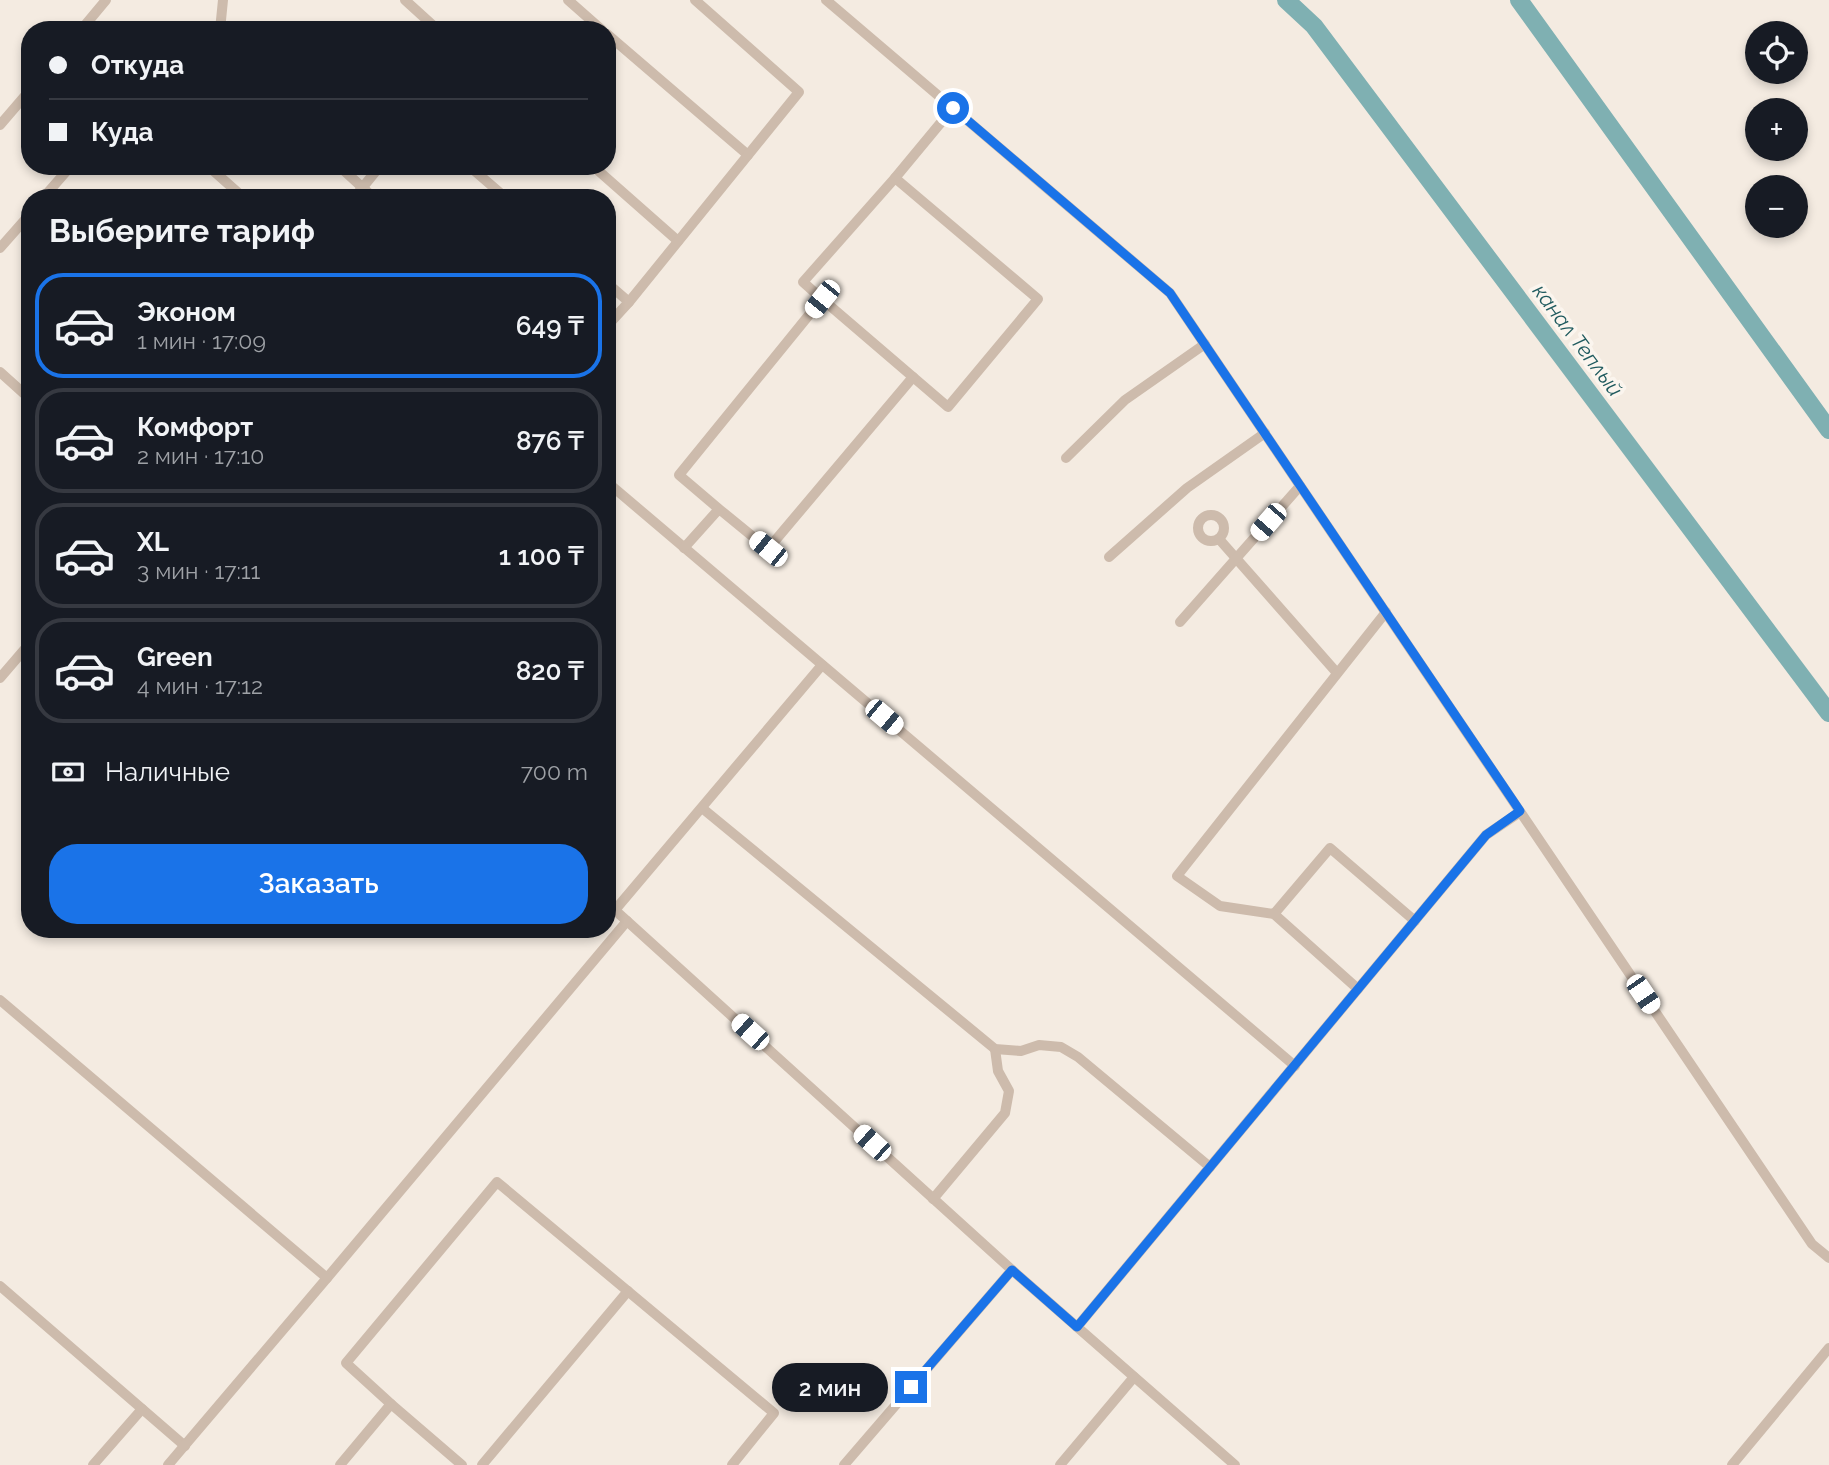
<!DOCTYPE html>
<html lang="ru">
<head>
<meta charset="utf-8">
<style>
	:root { --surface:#171b24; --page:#242831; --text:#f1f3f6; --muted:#9ea1a6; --line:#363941; --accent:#1a73e8 }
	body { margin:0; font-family:Raleway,sans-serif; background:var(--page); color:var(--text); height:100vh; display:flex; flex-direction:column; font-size:26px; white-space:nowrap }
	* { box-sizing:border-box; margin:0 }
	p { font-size:23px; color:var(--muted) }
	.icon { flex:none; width:38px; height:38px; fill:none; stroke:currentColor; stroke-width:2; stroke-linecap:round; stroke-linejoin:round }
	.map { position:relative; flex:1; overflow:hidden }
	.drawer { position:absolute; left:21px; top:189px; width:595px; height:749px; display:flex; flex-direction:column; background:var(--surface); border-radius:28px; box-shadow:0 4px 10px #0003 }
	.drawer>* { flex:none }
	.banner { position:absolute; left:21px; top:21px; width:595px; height:154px; border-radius:28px; box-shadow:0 4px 10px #0003; display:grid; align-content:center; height:154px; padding:0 28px; background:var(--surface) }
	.controls { position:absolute; left:1745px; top:21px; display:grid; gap:14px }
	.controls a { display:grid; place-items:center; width:63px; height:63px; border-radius:50%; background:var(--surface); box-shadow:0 4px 10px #0003; font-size:35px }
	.end { position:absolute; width:32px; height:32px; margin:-16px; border:9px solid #1a73e8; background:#fff; box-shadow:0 0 0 4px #fff }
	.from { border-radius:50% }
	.bubble { position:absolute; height:49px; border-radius:24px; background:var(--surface); box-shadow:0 4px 10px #0003; font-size:23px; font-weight:600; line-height:49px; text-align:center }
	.car { position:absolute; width:21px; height:42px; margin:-21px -10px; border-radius:9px; box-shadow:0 0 5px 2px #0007; background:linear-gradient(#fff 24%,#345 0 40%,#fff 0 76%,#345 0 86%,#fff 0) }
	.banner b { display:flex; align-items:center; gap:24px; height:66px; font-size:26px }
	.banner b+b { border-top:2px solid var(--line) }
	.banner i { width:18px; height:18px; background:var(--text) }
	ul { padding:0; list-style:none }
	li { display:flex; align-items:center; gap:21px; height:105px; margin:0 14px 10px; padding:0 14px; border:4px solid var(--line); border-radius:28px }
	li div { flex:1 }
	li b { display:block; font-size:26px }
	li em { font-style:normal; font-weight:600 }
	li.on { border-color:var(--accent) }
	li>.icon { width:63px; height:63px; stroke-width:1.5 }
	h2 { padding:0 28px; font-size:32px; line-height:84px }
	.pay { display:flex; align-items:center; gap:18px; height:77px; padding:0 28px; font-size:26px }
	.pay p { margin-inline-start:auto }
	.button { display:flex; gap:14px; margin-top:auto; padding:14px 28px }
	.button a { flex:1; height:80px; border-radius:28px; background:var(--accent); color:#fff; font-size:28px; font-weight:600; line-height:80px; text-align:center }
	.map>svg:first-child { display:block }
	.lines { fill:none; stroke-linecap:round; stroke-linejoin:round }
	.canal { stroke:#7fb0b2; stroke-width:18 }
	.lane { stroke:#cdbbac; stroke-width:10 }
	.route { stroke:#1a73e8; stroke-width:9 }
	.labels { text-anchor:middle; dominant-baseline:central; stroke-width:7; stroke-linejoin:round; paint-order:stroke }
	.water-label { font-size:21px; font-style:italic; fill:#1f5a5e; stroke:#fbf5ee }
</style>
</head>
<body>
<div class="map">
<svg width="1829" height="1465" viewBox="0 0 1829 1465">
	<rect width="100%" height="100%" fill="#f4ebe1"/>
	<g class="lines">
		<!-- canal -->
		<g class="canal">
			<path d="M1286,0L1314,26L1829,713"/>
			<path d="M1519,0L1829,430"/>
		</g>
		<!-- lane -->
		<g class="lane">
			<path d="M405,0L438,30"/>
			<path d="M568,0L602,30"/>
			<path d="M826,0L1170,293L1812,1244L1829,1258"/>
			<path d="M81,30L106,0"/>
			<path d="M220,30L223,0"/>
			<path d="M607,34L748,155"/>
			<path d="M0,125L30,90"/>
			<path d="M208,166L244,198"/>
			<path d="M339,166L374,198"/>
			<path d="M469,166L506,198"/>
			<path d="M593,166L678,241"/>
			<path d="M895,178L953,108"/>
			<path d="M43,198L71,166"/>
			<path d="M354,198L380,166"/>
			<path d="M0,248L30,214"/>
			<path d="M607,283L629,302L607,326"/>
			<path d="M822,299L803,282L895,178L1038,299L948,407L913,377"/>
			<path d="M629,302L799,92L695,0"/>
			<path d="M0,372L30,399"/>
			<path d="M1066,458L1125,400L1205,344"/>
			<path d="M607,482L1295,1066"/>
			<circle cx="1211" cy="528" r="13"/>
			<path d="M1219,539L1337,673"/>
			<path d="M684,548L719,509L679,475L822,299L913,377L768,549L719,509"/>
			<path d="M1109,557L1187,488L1265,433"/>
			<path d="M1180,622L1300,486"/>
			<path d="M0,678L30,643"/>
			<path d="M702,808L995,1049L1021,1051L1039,1045L1061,1047L1078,1057L1210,1167"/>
			<path d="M615,910L822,665"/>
			<path d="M1274,914L1330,848L1415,921"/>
			<path d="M627,921L1012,1270L844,1465"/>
			<path d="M1358,989L1274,914L1220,906L1177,876L1386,612"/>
			<path d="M0,1000L327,1278L627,921L607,903"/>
			<path d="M933,1199L1005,1113L1009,1091L998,1071L995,1049"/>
			<path d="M1012,1270L1235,1465"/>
			<path d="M0,1286L185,1446"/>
			<path d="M1077,1327L1486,835L1520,812"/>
			<path d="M391,1404L346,1363L497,1182L774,1413L732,1465"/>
			<path d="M93,1465L142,1409"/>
			<path d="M168,1465L327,1278"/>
			<path d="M340,1465L391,1404L462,1465"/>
			<path d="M482,1465L628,1291"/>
			<path d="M1060,1465L1134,1377"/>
			<path d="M1732,1465L1829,1348"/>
		</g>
	</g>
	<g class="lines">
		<!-- route -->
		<path class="route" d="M911,1387L1012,1270L1077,1327L1486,835L1520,811L1170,293L953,108"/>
	</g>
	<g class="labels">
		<!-- water labels -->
		<g class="water-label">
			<text transform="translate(1578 340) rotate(53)">канал Теплый</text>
		</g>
	</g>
</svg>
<div class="controls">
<a><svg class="icon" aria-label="locate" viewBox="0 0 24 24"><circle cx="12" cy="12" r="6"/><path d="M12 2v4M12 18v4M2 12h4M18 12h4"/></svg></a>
<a>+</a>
<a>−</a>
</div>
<i class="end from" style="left:953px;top:108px"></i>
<i class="end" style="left:911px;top:1387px"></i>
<div class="bubble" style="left:772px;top:1363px;width:116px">2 мин</div>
<i class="car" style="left:822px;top:299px;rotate:219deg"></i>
<i class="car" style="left:1268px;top:522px;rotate:221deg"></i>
<i class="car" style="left:768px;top:549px;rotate:309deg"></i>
<i class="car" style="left:884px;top:717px;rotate:130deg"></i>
<i class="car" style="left:1643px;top:994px;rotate:146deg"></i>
<i class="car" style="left:750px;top:1032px;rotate:312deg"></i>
<i class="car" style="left:872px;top:1143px;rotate:312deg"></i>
<div class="banner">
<b><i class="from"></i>Откуда</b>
<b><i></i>Куда</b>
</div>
<section class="drawer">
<h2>Выберите тариф</h2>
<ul>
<li class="on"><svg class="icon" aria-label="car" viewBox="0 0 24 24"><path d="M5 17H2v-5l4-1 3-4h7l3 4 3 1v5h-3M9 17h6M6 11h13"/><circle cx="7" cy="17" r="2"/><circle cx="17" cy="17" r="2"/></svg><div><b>Эконом</b><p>1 мин · 17:09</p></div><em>649 ₸</em></li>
<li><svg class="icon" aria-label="car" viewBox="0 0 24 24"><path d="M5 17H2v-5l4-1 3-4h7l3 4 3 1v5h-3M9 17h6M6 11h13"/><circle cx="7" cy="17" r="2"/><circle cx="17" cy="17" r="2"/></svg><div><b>Комфорт</b><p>2 мин · 17:10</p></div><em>876 ₸</em></li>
<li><svg class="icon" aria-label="car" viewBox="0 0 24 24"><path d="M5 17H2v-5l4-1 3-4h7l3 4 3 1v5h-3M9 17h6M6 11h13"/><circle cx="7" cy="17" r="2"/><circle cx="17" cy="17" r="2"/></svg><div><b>XL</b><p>3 мин · 17:11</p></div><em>1 100 ₸</em></li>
<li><svg class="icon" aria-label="car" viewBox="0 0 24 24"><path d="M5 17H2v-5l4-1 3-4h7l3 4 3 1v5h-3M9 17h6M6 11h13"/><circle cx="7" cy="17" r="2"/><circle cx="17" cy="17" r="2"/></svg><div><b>Green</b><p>4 мин · 17:12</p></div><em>820 ₸</em></li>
</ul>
<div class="pay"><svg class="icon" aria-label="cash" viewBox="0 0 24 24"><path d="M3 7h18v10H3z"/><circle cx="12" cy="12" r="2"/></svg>Наличные<p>700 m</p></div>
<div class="button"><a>Заказать</a></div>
</section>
</div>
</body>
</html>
